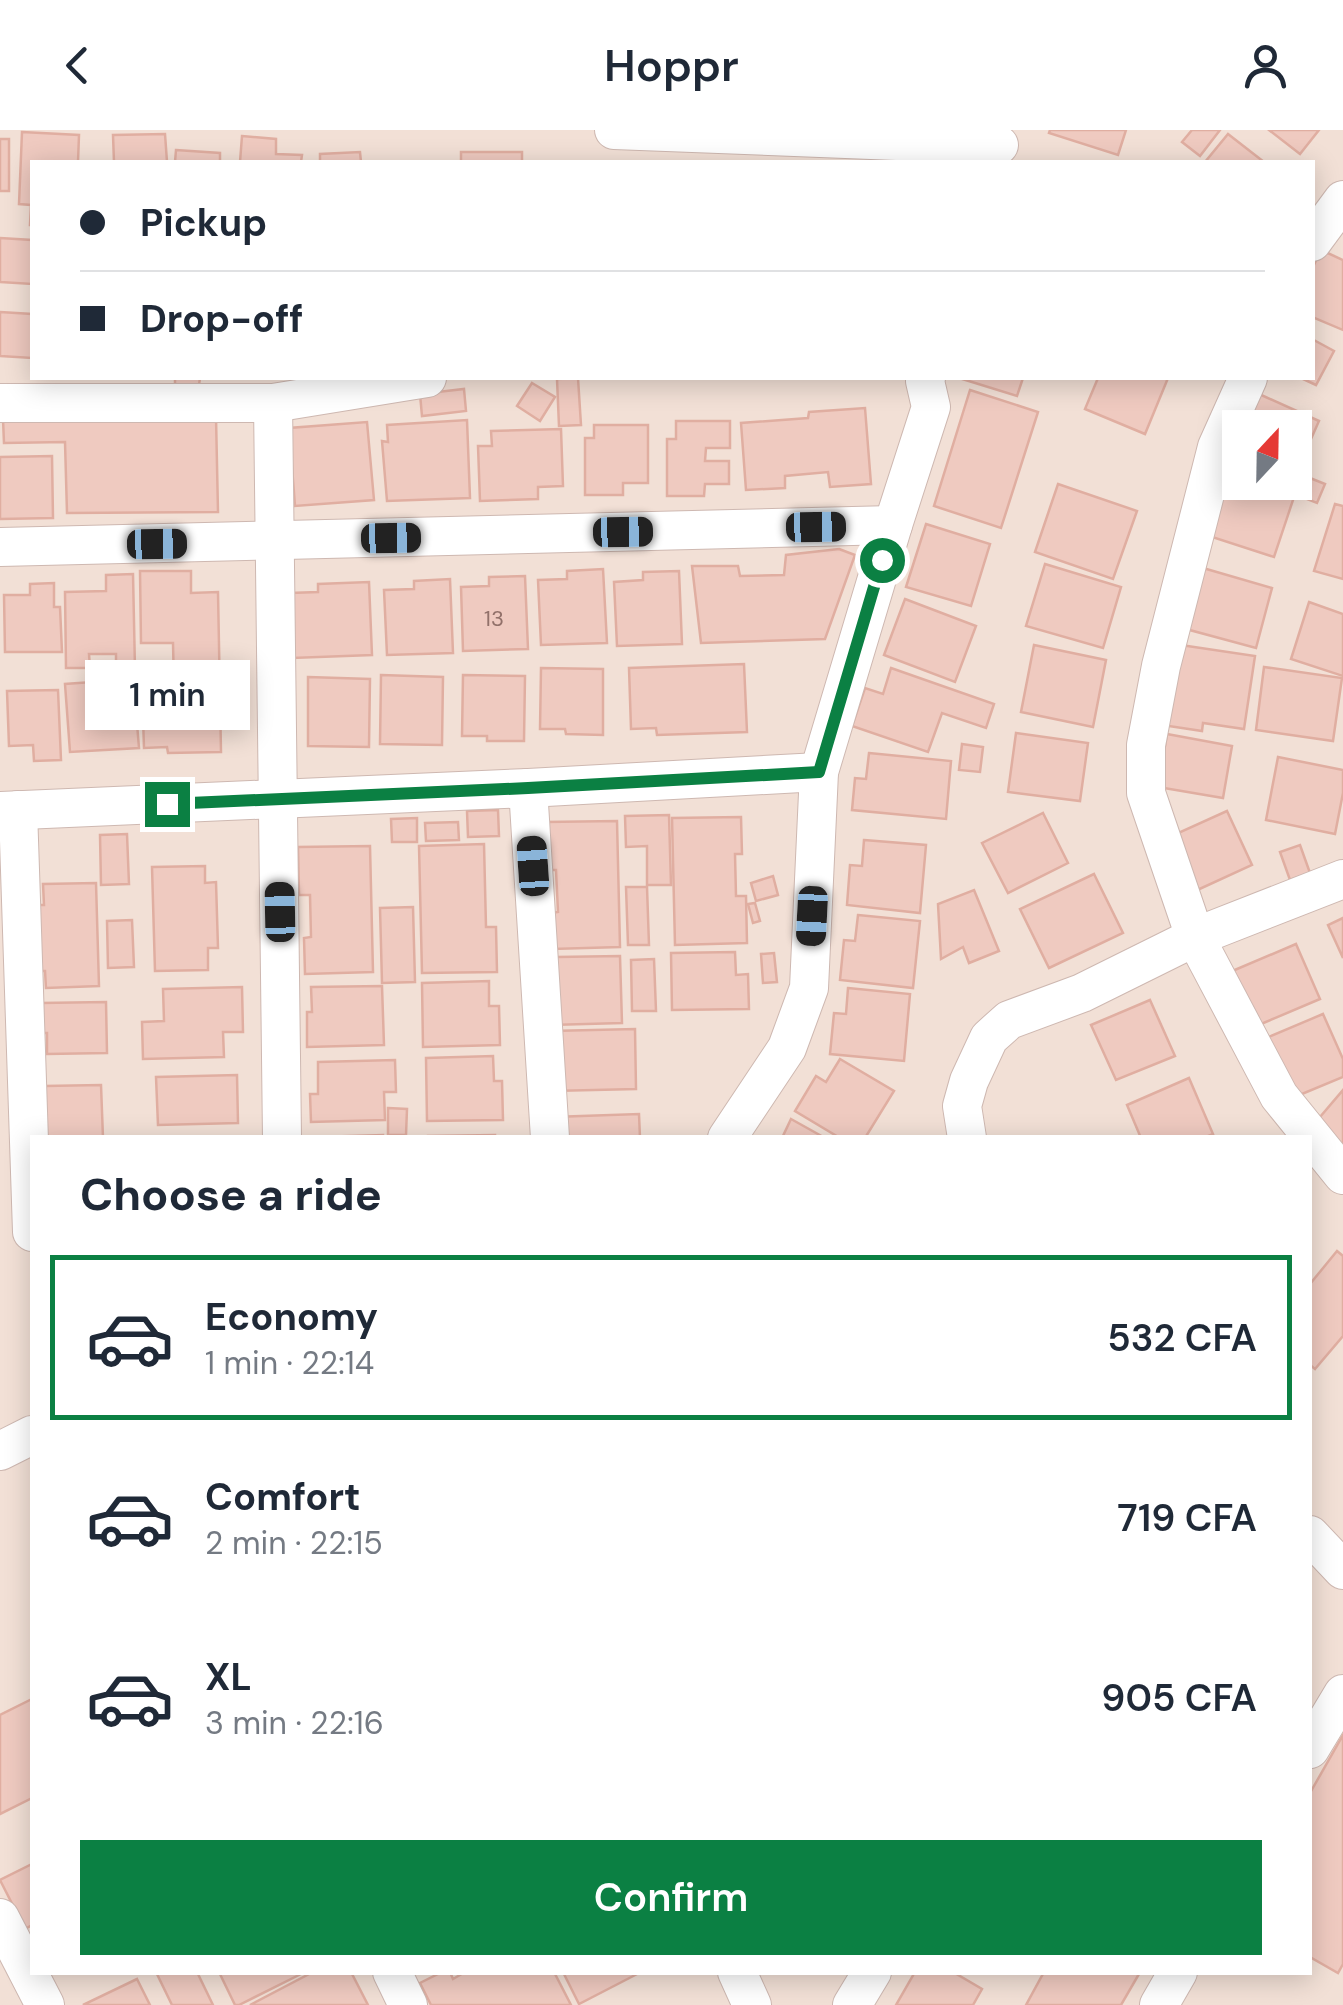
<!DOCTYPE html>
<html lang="en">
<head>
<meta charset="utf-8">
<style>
	:root { --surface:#fff; --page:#f2f2f3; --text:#1f2937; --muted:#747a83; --line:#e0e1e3; --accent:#0b8043 }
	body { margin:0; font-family:"DM Sans",sans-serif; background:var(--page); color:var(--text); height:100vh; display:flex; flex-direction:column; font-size:38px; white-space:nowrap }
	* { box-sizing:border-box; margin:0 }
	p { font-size:32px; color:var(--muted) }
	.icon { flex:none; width:55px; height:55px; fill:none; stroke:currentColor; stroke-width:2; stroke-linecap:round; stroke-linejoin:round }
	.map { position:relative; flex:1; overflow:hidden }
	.side { position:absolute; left:30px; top:1005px; width:1282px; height:840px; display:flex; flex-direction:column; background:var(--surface); border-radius:0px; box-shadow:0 5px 25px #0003 }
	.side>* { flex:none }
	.top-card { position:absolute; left:30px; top:30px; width:1285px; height:220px; border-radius:0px; box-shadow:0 5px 25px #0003; display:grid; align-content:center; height:220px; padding:0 50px; background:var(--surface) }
	.needle { width:65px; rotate:22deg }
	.buttons { position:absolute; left:1222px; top:280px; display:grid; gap:20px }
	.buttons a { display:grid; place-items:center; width:90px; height:90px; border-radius:0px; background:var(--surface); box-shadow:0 5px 25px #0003; font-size:50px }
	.end { position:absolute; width:45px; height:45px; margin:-22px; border:12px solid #0b8043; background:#fff; box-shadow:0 0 0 5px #fff }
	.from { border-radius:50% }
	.bubble { position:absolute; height:70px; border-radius:0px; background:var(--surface); box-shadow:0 5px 25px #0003; font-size:32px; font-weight:600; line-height:70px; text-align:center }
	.car { position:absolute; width:30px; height:60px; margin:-30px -15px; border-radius:12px; box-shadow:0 0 8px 2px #0007; background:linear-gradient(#222 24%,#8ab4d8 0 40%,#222 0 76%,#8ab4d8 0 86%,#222 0) }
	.top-card b { display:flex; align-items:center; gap:35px; height:95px; font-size:38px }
	.top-card b+b { border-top:2px solid var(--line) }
	.top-card i { width:25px; height:25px; background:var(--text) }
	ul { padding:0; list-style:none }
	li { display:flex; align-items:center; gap:30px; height:165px; margin:0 20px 15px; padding:0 30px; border:5px solid transparent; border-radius:0px }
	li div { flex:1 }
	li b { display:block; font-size:38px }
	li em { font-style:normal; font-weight:600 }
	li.on { border-color:var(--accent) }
	li>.icon { width:90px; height:90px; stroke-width:1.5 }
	h2 { padding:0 50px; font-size:45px; line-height:120px }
	.primary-button { display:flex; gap:20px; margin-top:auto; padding:20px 50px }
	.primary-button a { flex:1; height:115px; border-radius:0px; background:var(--accent); color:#fff; font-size:40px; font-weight:600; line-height:115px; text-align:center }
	header { display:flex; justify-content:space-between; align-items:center; height:130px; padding:0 50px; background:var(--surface); font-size:45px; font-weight:600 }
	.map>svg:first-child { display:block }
	.residential { fill:#f2e0d6; fill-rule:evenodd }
	.building { fill:#efcac0; stroke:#e0aea1; stroke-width:2.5 }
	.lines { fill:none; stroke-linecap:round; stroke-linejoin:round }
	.minor-casing { stroke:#ceb8b1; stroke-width:40 }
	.minor { stroke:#fff; stroke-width:38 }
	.route { stroke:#0b8043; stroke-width:12 }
	.labels { text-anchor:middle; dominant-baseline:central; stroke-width:8; stroke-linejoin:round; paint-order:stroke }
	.number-label { font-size:22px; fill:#92716a }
</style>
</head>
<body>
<header><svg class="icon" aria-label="back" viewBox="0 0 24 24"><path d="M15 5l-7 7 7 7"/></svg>Hoppr<svg class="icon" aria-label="person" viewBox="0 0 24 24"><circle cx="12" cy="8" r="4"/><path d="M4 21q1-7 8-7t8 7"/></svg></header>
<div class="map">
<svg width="1343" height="1875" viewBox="0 0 1343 1875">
	<rect width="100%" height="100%" fill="#fbefe7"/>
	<!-- residential -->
	<path class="residential" d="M0,0H1343V1875H0ZM32,32H1312V248H32ZM1240,298H1295V352H1240ZM32,1008H1310V1842H32Z"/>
	<!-- building -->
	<g class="building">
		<path d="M1050,0H1126L1118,25L1049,3Z"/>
		<path d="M1192,0H1220L1200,26L1182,12Z"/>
		<path d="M1269,0H1319L1300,24Z"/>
		<path d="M22,2L79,5L78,32H32V95H30L31,75L19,74Z"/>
		<path d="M165,4L167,32H114L113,5Z"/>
		<path d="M1228,4L1264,32H1205Z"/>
		<path d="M242,6L276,9V24L302,25L301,32H240Z"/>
		<rect x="0" y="9" width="9" height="52"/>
		<path d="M176,20L220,23V32H175Z"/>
		<path d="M360,22L361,32H320V24Z"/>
		<rect x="461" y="22" width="61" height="10"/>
		<path d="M0,108L32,110V154L0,152Z"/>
		<path d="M1321,120L1343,130V200L1312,187V139Z"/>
		<path d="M0,182L32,184V228L0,226Z"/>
		<path d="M1312,209L1334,221L1316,255L1301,248H1312Z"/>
		<path d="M175,248H200L199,255L175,254Z"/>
		<path d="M578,248L581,295L559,296L557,249Z"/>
		<path d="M959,248H1023L1017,266Z"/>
		<path d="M1098,248H1168L1145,304L1085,279Z"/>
		<path d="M532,253L555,267L540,291L517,276Z"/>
		<path d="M464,259L466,281L422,286L420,264Z"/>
		<path d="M970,260L1038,282L1001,398L934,376Z"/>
		<path d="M1259,264L1319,291L1295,345V298H1244Z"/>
		<path d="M865,278L871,354L830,357L828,342L785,346V358L746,360L741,293L808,288L809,282Z"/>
		<path d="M216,287L218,382L67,383L65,312L4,313L3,289Z"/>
		<path d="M467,290L470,368L387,371L382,311L388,312L387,295Z"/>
		<path d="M676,291H730V318H706L705,331H729V354H705L704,366H667V309H676Z"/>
		<path d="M367,292L374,370L295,376L289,298Z"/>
		<path d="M594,295H648V353H623V365H585V308H594Z"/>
		<path d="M561,299L563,356L538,357V369L480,371L478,316H492L491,301Z"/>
		<path d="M52,326L53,388L0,389V327Z"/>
		<path d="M1229,345L1240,349V352H1250L1294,367L1274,427L1209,406Z"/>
		<path d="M1310,348L1325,354L1317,373L1302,367Z"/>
		<path d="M1058,354L1137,381L1113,449L1035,422Z"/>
		<path d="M1335,374L1343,376V449L1314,441Z"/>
		<path d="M926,394L990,414L971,476L906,457Z"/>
		<path d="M839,419L855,425L825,509L701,513L692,436H738L740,446L784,445L786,425Z"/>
		<path d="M1045,434L1121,457L1103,518L1026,496Z"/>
		<path d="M1203,438L1272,458L1256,518L1186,499Z"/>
		<path d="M603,439L607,513L541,515L538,450L567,449V441Z"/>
		<path d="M140,441H191V463L218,462L221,622L168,623L167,617L144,618L142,557H174L173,513H141Z"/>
		<path d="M679,441L682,514L617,516L614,452L643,450V442Z"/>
		<path d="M133,444L135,539H116V524H89L90,538H66L65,462L106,461V445Z"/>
		<path d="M525,446L528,519L463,521L461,457L489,456V447Z"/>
		<path d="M450,449L453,523L387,525L384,460L414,459V451Z"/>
		<path d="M369,452L372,525L292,528L290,463L318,462V454Z"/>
		<path d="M54,453V477H60L62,522H5L4,465H30V454Z"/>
		<path d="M905,469L976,496L955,552L884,525Z"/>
		<path d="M1309,472L1343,484V546L1291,529Z"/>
		<path d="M1174,514L1255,526L1244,599L1203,593L1202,601L1162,595Z"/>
		<path d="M1034,515L1106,530L1093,597L1021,582Z"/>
		<path d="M744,534L747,602L657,605L656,598L631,599L629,538Z"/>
		<path d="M1264,537L1342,548L1333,611L1256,600Z"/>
		<path d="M541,538L603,539V605L566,604L565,599H540Z"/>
		<path d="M891,538L994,574L986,598L942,583L928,622L852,596L865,558L883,564Z"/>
		<path d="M381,545L443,547L442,615L380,614Z"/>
		<path d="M463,545L525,546L524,611H487V606H462Z"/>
		<path d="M308,547L370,549L369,617L308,616Z"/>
		<path d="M92,552V559L134,557L139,618L70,622L65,554Z"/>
		<path d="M58,560L61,630L34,631L33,615L9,616L7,561Z"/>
		<path d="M1016,603L1088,613L1080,671L1008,662Z"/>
		<path d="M1167,604L1232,616L1223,668L1158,657Z"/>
		<path d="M962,614L983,617L980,642L959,640Z"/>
		<path d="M869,623L951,631L946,689L852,680L855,648L866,649Z"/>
		<path d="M1278,627L1343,640V663L1335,704L1266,690Z"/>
		<path d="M498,680L499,706L468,707L467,681Z"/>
		<path d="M1227,681L1252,735L1193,762L1167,708Z"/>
		<path d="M1043,683L1068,733L1008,763L982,713Z"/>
		<path d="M669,685L671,755H647V716L626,717L625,686Z"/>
		<path d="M741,687L742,724H735L736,766H746L747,813L675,815L672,688Z"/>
		<path d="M417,688V712H392L391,689Z"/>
		<path d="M617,691L620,817L552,819L551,783L558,782L556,740H546L545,692Z"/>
		<path d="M458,692L459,710L426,711L425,693Z"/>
		<path d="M127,704L129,754L101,755L100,705Z"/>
		<path d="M864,710L926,715L920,783L847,775L850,735L862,736Z"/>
		<path d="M484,714L486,797H496L497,842L422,843L419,716Z"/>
		<path d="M1300,715L1310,743L1290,750L1280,722Z"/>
		<path d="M370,716L373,842L305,844L304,808L311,807L310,765H299L298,717Z"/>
		<path d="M205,736V753L216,752L218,818H208V840L155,841L152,737Z"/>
		<path d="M1094,744L1123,803L1049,838L1020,779Z"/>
		<path d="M773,746L778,765L756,771L751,753Z"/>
		<path d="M96,753L99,856L46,858L45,841H35L33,775H44L43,754Z"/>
		<path d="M626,757H647L649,815H628Z"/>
		<path d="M974,760L999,821L969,833L963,817L941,829L938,774Z"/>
		<path d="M755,773L760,791L753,793L748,774Z"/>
		<path d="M413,777L415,852L382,853L380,778Z"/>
		<path d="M858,785L920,791L913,858L840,850L844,810L855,811Z"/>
		<path d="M1343,788V828L1328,795Z"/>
		<path d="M132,790L134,837L108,838L107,791Z"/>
		<path d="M1296,814L1320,869L1254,897L1230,842Z"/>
		<path d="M735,822L736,845L748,844L749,879L672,880L671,823Z"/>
		<path d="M774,823L777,852L763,853L761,824Z"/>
		<path d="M620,826L622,893L550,895L557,827Z"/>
		<path d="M654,829L656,881H632L631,830Z"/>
		<path d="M489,851V876H499L500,915L423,917L422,853Z"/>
		<path d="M382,856L384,915L307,917V882H312L311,857Z"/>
		<path d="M242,857L243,902H223L224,927L143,929L142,892L164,891L163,859Z"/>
		<path d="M848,858L910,864L904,931L830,924L834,883L846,884Z"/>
		<path d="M1150,870L1175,926L1116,950L1091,895Z"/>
		<path d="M106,872L107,923L47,924V903H41V873Z"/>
		<path d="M1323,884L1343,929V947L1285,971L1259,911Z"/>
		<path d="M635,899L636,959L552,961L551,901Z"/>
		<path d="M493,926L494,951H502L503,990L427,991L426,928Z"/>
		<path d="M840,929L894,961L865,1008H840L795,981L816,946L826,952Z"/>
		<path d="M395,930L396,962H384L385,990L311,992L310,964H318V932Z"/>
		<path d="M237,945L238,993L158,995L156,947Z"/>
		<path d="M1189,948L1213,1004L1204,1008H1141L1127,975Z"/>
		<path d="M101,955L103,1008H47L45,956Z"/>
		<path d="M1343,960V1018L1314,994Z"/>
		<path d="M388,978L407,979L406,1005H388Z"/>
		<path d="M639,984L640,1008H554L553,987Z"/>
		<path d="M791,989L825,1008H782Z"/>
		<path d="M383,1005V1008L316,1007Z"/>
		<path d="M495,1005V1008H428V1006Z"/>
		<path d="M1337,1121L1343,1126V1206L1315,1239L1310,1235V1154Z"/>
		<path d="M32,1569V1668L0,1684V1585Z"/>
		<path d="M1343,1605V1834L1338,1843L1310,1827V1663Z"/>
		<path d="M32,1734V1795L25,1799L0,1750Z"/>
		<path d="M156,1842H197L213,1875H172Z"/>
		<path d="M219,1842H305L239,1875H235Z"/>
		<path d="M313,1842H351L368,1875H250Z"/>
		<path d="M442,1842H450L453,1849L465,1842H554L571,1875H431L420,1853Z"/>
		<path d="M563,1842H641L579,1874Z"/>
		<path d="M915,1842H953L982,1859L973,1875H896Z"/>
		<path d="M1044,1842H1135L1139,1844L1121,1875H1026Z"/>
		<path d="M137,1849L150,1875H83Z"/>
	</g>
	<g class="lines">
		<defs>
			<g id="minor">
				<path d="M614,0L999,15"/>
				<path d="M1312,112L1343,70"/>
				<path d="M1248,248L1217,317L1161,536L1146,615V663L1195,807L1279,966L1343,1045"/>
				<path d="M0,273H273L427,248"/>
				<path d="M273,273L282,1008"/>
				<path d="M0,417L893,395"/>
				<path d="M528,658L550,1008"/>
				<path d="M18,680L32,1102"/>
				<path d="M0,681L528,658L819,642"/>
				<path d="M727,1008L787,918L809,858L819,642L893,395L931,277L925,251L926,248"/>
				<path d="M967,1008L962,976L969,951L989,908L1009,890L1082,863L1195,807L1343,749"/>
				<path d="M0,1321L32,1305"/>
				<path d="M1310,1405L1343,1440"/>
				<path d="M1310,1619L1343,1564"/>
				<path d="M0,1788L45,1875"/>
				<path d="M392,1842L408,1875"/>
				<path d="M737,1842L752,1875"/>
				<path d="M852,1875L872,1842"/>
				<path d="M1159,1875L1178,1842"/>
			</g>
		</defs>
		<!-- minor casing -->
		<use href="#minor" class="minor-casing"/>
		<!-- minor -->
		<use href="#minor" class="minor"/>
	</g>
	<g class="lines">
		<!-- route -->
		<path class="route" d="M167,674L528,658L819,642L882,430"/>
	</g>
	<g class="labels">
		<!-- number labels -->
		<g class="number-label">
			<text x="494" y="488">13</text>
		</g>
	</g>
</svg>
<div class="buttons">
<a><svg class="needle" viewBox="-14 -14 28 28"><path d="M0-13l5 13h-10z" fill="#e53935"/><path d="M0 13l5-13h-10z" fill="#747a83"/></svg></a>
</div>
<i class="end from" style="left:882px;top:430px"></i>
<i class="end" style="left:167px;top:674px"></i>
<div class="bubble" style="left:85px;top:530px;width:165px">1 min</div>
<i class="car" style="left:816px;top:397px;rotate:89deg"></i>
<i class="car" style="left:623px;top:402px;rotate:89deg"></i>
<i class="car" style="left:391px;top:408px;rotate:89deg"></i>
<i class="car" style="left:157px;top:414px;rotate:89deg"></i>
<i class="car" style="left:533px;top:736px;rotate:356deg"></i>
<i class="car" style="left:280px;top:782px;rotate:359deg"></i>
<i class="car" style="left:812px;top:786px;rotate:183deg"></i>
<div class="top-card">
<b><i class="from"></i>Pickup</b>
<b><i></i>Drop-off</b>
</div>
<section class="side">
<h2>Choose a ride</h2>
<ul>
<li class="on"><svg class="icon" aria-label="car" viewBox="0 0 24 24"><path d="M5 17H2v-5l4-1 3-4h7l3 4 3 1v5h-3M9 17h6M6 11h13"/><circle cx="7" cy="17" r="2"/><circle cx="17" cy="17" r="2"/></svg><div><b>Economy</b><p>1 min · 22:14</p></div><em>532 CFA</em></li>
<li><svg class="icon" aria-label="car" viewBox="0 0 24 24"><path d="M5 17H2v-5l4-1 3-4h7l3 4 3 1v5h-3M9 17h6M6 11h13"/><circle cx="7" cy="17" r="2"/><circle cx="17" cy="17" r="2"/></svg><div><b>Comfort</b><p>2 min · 22:15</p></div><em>719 CFA</em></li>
<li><svg class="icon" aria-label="car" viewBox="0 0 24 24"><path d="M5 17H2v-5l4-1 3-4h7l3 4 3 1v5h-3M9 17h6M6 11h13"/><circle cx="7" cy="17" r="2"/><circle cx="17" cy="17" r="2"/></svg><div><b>XL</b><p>3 min · 22:16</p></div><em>905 CFA</em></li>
</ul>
<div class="primary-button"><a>Confirm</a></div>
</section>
</div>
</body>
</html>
